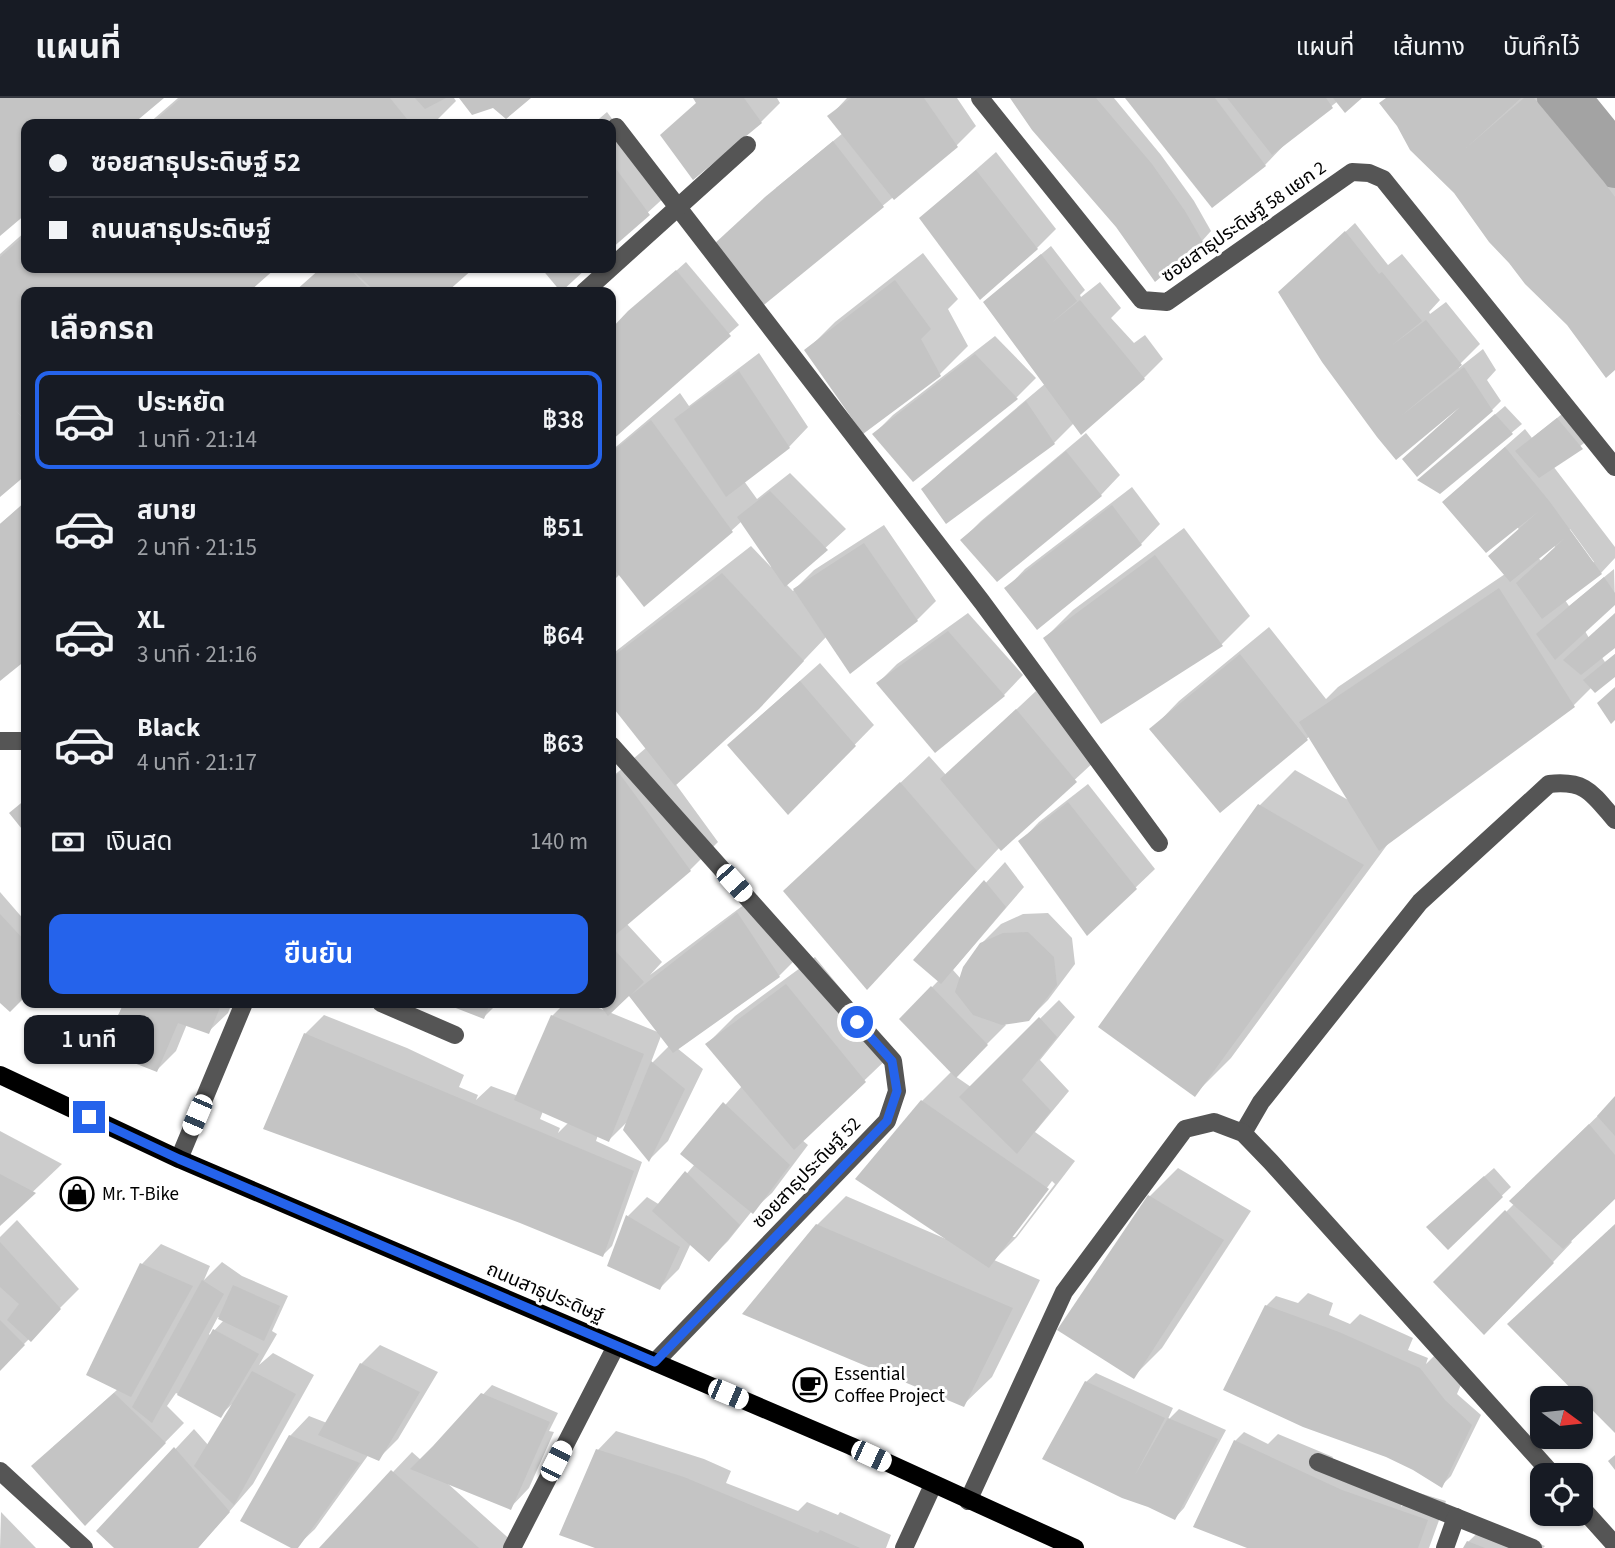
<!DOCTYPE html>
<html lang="th">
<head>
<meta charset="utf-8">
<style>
	:root { --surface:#171b24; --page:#242831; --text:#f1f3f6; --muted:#9ea1a6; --line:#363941; --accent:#2563eb }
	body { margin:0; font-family:"Source Sans 3","Noto Sans Thai",sans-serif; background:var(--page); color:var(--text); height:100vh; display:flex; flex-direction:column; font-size:26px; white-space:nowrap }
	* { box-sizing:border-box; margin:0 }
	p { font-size:23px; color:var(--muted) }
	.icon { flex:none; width:38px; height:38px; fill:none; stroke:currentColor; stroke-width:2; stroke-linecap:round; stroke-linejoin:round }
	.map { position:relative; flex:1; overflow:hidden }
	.details { position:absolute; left:21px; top:189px; width:595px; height:721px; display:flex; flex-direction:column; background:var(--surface); border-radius:14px; box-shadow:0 2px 5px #0004 }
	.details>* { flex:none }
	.hud { position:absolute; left:21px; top:21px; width:595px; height:154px; border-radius:14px; box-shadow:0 2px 5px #0004; display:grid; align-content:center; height:154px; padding:0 28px; background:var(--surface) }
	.needle { width:46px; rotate:105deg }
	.tools { position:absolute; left:1530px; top:1288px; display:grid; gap:14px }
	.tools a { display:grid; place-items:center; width:63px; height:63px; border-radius:14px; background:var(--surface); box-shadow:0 2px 5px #0004; font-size:35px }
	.end { position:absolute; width:32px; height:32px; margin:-16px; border:9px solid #2563eb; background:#fff; box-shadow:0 0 0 4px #fff }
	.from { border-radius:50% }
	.bubble { position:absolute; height:49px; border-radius:14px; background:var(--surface); box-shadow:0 2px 5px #0004; font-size:23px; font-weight:600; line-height:49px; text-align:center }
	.car { position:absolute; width:21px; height:42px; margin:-21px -10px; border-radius:9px; box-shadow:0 0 5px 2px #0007; background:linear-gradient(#fff 24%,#345 0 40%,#fff 0 76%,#345 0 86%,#fff 0) }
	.hud b { display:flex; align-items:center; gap:24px; height:66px; font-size:26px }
	.hud b+b { border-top:2px solid var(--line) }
	.hud i { width:18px; height:18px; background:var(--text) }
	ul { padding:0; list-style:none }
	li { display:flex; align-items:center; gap:21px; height:98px; margin:0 14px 10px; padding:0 14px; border:4px solid transparent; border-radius:14px }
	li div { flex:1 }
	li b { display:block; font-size:26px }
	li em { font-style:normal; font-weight:600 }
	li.current { border-color:var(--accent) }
	li>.icon { width:63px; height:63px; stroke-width:1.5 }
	h2 { padding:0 28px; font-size:32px; line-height:84px }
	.pay { display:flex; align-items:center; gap:18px; height:77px; padding:0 28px; font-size:26px }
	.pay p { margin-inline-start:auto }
	.cta { display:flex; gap:14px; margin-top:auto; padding:14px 28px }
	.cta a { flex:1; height:80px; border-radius:14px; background:var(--accent); color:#fff; font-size:28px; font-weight:600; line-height:80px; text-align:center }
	header { display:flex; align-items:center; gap:42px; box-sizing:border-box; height:98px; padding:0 35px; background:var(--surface); border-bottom:2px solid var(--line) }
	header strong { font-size:33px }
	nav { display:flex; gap:38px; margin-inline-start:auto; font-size:24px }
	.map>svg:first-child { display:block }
	.shadow { fill:#0003; fill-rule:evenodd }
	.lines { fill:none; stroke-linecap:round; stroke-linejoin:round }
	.canal { stroke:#a3a3a3; stroke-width:52 }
	.building { fill:#c4c4c4 }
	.minor { stroke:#555; stroke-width:18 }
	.major { stroke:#000; stroke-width:18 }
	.route { stroke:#2563eb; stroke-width:9 }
	.labels { text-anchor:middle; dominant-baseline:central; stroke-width:6; stroke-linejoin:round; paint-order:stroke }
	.street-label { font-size:19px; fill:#000; stroke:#fff }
	.poi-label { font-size:19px; fill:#000; stroke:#fff; text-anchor:start }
</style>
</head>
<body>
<header>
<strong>แผนที่</strong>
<nav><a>แผนที่</a><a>เส้นทาง</a><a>บันทึกไว้</a></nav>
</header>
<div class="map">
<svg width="1615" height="1450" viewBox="0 0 1615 1450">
	<rect width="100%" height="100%" fill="#fff"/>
	<!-- shadow -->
	<g class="shadow">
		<path d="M0,0H161L130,26H26V114L0,136Z"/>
		<path d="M178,0H454L456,3L433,26H148Z"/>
		<path d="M695,0H777L780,5L761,24L662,37L698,4Z"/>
		<path d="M847,0H957L976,28L957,47L760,208L776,90L843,35L830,18Z"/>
		<path d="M1012,0H1114L1161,57L1194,103L1211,133L1202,143L1136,152Z"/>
		<path d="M1127,0H1360L1338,3L1291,40L1265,67Z"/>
		<path d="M1387,0H1569L1615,55V270L1568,225Z"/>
		<path d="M607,14L668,96L611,148V26H593Z"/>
		<path d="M996,54L1056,131L1037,150L921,120Z"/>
		<path d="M1355,125L1388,167L1402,156L1440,202L1429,214L1430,216L1446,204L1480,246L1458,268L1459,270L1483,251L1496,272L1487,282L1501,303L1492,312L1465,301L1396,360L1290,185Z"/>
		<path d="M26,133V170H274L246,194H26V375L0,397V156Z"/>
		<path d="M1051,148L1085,192L1080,197L1081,199L1100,184L1121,210L1111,220L1134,245L1145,237L1163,261L1144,280L1074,325L1054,345L923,391L943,372L1046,285L995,195Z"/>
		<path d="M923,155L958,201L948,211L968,248L940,276L807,252L835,224Z"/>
		<path d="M686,164L739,227L611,339V231Z"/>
		<path d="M322,170H471L445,194H296Z"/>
		<path d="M995,238L1036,280L1017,299L913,381L874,336L893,317Z"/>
		<path d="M759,255L808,329L789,349L744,383L757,401L790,375L846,431L786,486L793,493L814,472L884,427L936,503L917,522L827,538L787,580L675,685L718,744L690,772L626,825L662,864L650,877L757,797L798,859L779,878L677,950L703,971L668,1043L649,1062L629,1022L609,1042L598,1037L596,1043L642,1064L612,1148L603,1157L305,936L324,917L407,950L464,977L459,989L478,997L476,1002L491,988L518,998L552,918L565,905H587L606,913L600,905H611V680L647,649L611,604V557L751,448L771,469L772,467L742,423L731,433L620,476L611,485V353L680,295L689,308ZM629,896L660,935L609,914ZM661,938L669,948L650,967ZM543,1013L569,1024L558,1035L560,1030L540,1021Z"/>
		<path d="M1505,308L1522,326L1440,394L1429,373Z"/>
		<path d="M1567,312L1591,340L1553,368L1615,449V460L1601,475L1565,502L1569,508L1614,471L1615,505L1585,533L1589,540L1615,516V547L1601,558L1605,564L1615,556V577L1592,589L1574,607L1390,743L1231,960L1195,996L1259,708L1295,672L1350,703L1310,638L1220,712L1151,632L1179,603L1269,529L1326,601L1338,589L1505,476L1519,431L1464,385L1525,331L1532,340ZM1570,431L1594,464L1591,466L1567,434ZM1554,447L1555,449L1541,463L1538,459Z"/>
		<path d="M1086,335L1120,377L1101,397L962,442L981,423Z"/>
		<path d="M1132,389L1160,426L1141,446L1037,529L1006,491L1025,471Z"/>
		<path d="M26,404V560L0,581V426Z"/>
		<path d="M1184,430L1250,518L1222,546L1101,624L1045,540L1073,512Z"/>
		<path d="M968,515L1023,577L1004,597L878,585L897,566Z"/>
		<path d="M820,565L874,627L788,715L749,628Z"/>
		<path d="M1036,593L1095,663L1001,750L1000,749L868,889L785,793L929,658L946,677Z"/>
		<path d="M1088,686L1155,771L1087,836L1020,744L1039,724Z"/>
		<path d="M1005,764L1024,789L953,872L961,881L981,846L1001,826L1023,816L1048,815L1072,840L1075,866L1048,902L1028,922L1004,925L1006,927L955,978L971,989L1059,902L1075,919L1040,962L1069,993L1035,1034L1075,1063L1017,1139L994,1162L1040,1182L992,1279L963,1307L817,1127L846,1098L946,1141L922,1003L952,973L901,921L939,882L915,862ZM1052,1083L1055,1086L1015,1139H1010Z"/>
		<path d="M0,794L26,824V896L10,911L0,902Z"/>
		<path d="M815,859L893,955L802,1042L808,1047L772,1095L752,1113L728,1143L709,1162L691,1145L679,1171L660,1190L628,1118L647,1099L660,1107L695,1066L682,1056L742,988L707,946L735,918Z"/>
		<path d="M124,905H232L228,915L208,934L187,926L176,953L157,972L103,951Z"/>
		<path d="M448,905H498L484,919Z"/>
		<path d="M1615,1001V1098L1570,1142L1572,1144L1504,1216L1436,1184L1514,1106L1530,1084Z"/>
		<path d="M0,1033L62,1066L0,1125Z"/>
		<path d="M1178,1070L1251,1113L1162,1250L1134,1278L1059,1231L1150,1098Z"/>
		<path d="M1494,1070L1511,1089L1448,1149L1438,1119Z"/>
		<path d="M17,1122L79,1191L0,1270V1139Z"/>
		<path d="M161,1146L210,1168L204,1182L222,1164L242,1178L288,1198L272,1233L277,1236L259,1267L273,1255L314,1277L253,1386L198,1450H117L99,1433L194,1331L209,1348L232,1306L220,1318L176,1295L167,1308L184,1325L85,1426L53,1349L118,1291L88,1277L142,1166ZM218,1219L224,1222L210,1237L209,1236Z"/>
		<path d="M1308,1195L1333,1205L1329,1217L1350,1226L1360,1216L1413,1240L1408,1252L1428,1260L1426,1266L1440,1252L1463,1282L1457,1296L1481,1317L1451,1378L1442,1387L1266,1208L1276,1198L1298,1205Z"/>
		<path d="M380,1247L438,1274L398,1341L379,1360L369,1356L315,1431L295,1450L290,1338L309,1318L327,1325L361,1266Z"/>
		<path d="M1096,1275L1173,1310L1167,1323L1179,1311L1226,1332L1184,1410L1175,1420L1149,1407L1123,1399L1086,1284Z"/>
		<path d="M492,1287L558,1315L549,1333L554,1334L529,1390L510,1410L446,1384L514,1445L510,1450H321L412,1354L421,1362Z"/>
		<path d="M616,1333L704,1361L731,1373L726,1385L798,1413L807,1404L838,1417L840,1414L891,1437L886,1450H600L597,1353Z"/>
		<path d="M1244,1334L1268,1346L1278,1336L1333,1359L1328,1372L1403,1403L1401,1409L1416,1394L1446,1403L1429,1450H1251L1235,1343Z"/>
		<path d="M1,1414L36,1450H0Z"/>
		<path d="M1488,1425L1545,1448L1543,1450H1465L1468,1444Z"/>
	</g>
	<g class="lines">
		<!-- canal -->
		<path class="canal" d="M1563,0L1615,64"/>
	</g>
	<!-- building -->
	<g class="building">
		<path d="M0,0H164L133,26H26V116L0,138Z"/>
		<path d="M181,0H390L411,26H151Z"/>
		<path d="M415,0H446L425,11Z"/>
		<path d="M459,0H531L506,21L493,10L472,17Z"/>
		<path d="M693,0H744L762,25L693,82L660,37L696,5Z"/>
		<path d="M851,0H924L958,49L894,102L827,18Z"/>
		<path d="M1010,0H1096L1152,66L1185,113L1203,144L1155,184L1116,129L1032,32Z"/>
		<path d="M1125,0H1215L1266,68L1212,110Z"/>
		<path d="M1227,0H1326L1333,10L1272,57Z"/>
		<path d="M1333,0H1362L1345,15Z"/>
		<path d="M1386,0H1521L1466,50L1524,0H1534L1604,84L1615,99V272L1606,280L1567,227L1525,186L1509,165L1489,144L1454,95L1410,52L1397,28L1379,5Z"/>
		<path d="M833,43L884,109L759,211L713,147L765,99Z"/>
		<path d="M611,64L650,117L611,151Z"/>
		<path d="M976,72L1038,151L980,202L919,120Z"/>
		<path d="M1345,133L1379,176L1382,174L1422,223L1391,248L1426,222L1462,267L1401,318L1464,269L1493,313L1417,379L1402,361L1460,309L1396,362L1377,339L1322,264L1278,194Z"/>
		<path d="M26,136V170H276L249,194H26V322L16,313L26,324V377L0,399V159Z"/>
		<path d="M1041,156L1077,203L1049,227L1080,202L1145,281L1081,337L983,204Z"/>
		<path d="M321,170H349L372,194H294Z"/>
		<path d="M350,170H474L447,194H376Z"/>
		<path d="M541,170H587L561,194Z"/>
		<path d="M676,172L731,238L611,343V231L628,213Z"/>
		<path d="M895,182L931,231L921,241L941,278L863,336L804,252Z"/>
		<path d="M975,256L1018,301L913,384L872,336Z"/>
		<path d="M739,273L790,350L726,399L674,321Z"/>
		<path d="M1026,303L1055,346L946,426L921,391Z"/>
		<path d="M1495,316L1513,336L1440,396L1417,382Z"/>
		<path d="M1557,320L1583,351L1539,380L1515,353Z"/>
		<path d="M651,322L733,434L644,509L611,467V355Z"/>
		<path d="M1505,349L1550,404L1602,476L1542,521L1516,485L1565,440L1510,484L1488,458L1539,413L1486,455L1442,404Z"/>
		<path d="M1066,353L1102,398L997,484L960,442Z"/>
		<path d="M770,393L828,452L785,489L737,419Z"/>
		<path d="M26,403V562L0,583V426Z"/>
		<path d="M1112,407L1142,447L1037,532L1004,490Z"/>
		<path d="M864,445L918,523L850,576L793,491Z"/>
		<path d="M1155,457L1223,548L1101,626L1043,540Z"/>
		<path d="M722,475L804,563L759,611L675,688L611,607V560Z"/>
		<path d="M1604,479L1615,495V507L1555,562L1536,536Z"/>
		<path d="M1499,490L1575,609L1379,753L1299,624Z"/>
		<path d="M1615,515V550L1581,577L1563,562Z"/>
		<path d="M948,533L1005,598L935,655L876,585Z"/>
		<path d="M1240,556L1308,642L1220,715L1149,631Z"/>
		<path d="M1615,556V579L1595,595L1583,582Z"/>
		<path d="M800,583L856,648L788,717L727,647Z"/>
		<path d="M1615,589V622L1611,626L1597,605Z"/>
		<path d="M1016,611L1077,684L1001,753L940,681Z"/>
		<path d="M619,675L691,773L613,839L611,835V682Z"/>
		<path d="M900,684L977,773L867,892L783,793Z"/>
		<path d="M26,701V736L9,715Z"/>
		<path d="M1068,704L1137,791L1087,838L1018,743Z"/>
		<path d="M1258,706L1364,767L1195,999L1098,929Z"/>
		<path d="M984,782L1006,809L941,886L913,862Z"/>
		<path d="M737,814L780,879L673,955L629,898L608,918L598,905H611V848L644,884L631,897Z"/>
		<path d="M0,816L26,844V898L10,914L0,905Z"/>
		<path d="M1028,834L1054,859L1057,887L1029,923L1002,927L973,917L955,894L963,869L980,845L1003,835Z"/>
		<path d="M786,886L866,984L794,1052L705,946Z"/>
		<path d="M931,888L988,947L956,980L899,921Z"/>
		<path d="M124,905H222L209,936L178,925L157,974L101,952Z"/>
		<path d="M443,905H490L484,921Z"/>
		<path d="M551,917L644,956L609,1044L514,1002Z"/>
		<path d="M1039,919L1057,939L1022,982L1051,1013L1017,1056L959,999Z"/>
		<path d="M304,935L634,1073L603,1159L520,1125L263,1031Z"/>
		<path d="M651,963L685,991L649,1064L623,1032Z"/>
		<path d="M1615,998V1038L1597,1018Z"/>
		<path d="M921,1002L1049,1091L989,1170L855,1081Z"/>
		<path d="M723,1004L790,1067L753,1116L680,1056Z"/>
		<path d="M1589,1026L1615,1057V1101L1563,1151L1509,1103Z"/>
		<path d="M685,1073L740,1127L709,1164L652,1113Z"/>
		<path d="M0,1076L36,1095L0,1128Z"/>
		<path d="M1484,1078L1503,1099L1448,1152L1426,1129Z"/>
		<path d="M1148,1097L1224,1142L1134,1281L1057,1232Z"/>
		<path d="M1505,1112L1554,1165L1484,1237L1433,1184Z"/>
		<path d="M626,1117L680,1149L660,1192L607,1168Z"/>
		<path d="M816,1126L1013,1210L964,1309L742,1216Z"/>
		<path d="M1615,1126V1335L1507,1226Z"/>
		<path d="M0,1144L61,1211L31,1244L7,1222L19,1206L0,1189Z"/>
		<path d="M140,1165L193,1188L131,1299L86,1277Z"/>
		<path d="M202,1182L224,1196L152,1325L132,1309Z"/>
		<path d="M233,1187L280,1208L264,1243L218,1221Z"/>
		<path d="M1265,1207L1339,1234L1420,1270L1445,1302L1472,1327L1442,1390L1413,1372L1386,1359L1303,1329L1223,1292Z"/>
		<path d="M0,1222L25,1247L0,1273Z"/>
		<path d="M213,1231L259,1256L221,1320L177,1297Z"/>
		<path d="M360,1265L420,1294L379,1363L318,1337Z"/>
		<path d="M252,1273L296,1296L234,1407L194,1368Z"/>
		<path d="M1085,1283L1165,1320L1134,1379L1168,1320L1218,1341L1175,1422L1148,1409L1122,1400L1042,1361Z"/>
		<path d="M114,1295L166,1345L85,1428L31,1368Z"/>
		<path d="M481,1295L550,1324L511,1412L410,1371L433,1348Z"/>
		<path d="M289,1337L360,1365L298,1450H291L240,1423Z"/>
		<path d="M1234,1342L1342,1392L1428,1422L1418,1450H1247L1193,1429Z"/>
		<path d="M174,1349L230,1414L198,1450H114L96,1433Z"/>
		<path d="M596,1351L684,1379L818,1435L820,1432L860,1450H595L559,1437Z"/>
		<path d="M1615,1357V1372L1608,1363Z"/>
		<path d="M391,1372L479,1450H319Z"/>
		<path d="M1467,1443L1485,1450H1463Z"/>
	</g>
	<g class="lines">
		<!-- minor -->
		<g class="minor">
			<path d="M980,0L1142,202L1167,204L1352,74L1369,75L1383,81L1615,369"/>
			<path d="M616,29L982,504L1159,745"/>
			<path d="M584,194L747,47"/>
			<path d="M0,643H26"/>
			<path d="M611,647L893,963L897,993L887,1023L655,1264"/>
			<path d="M381,905L455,937"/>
			<path d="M1243,1035L1261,1004L1420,804L1549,686C1586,682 1592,695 1615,722"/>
			<path d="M179,1061L244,905"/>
			<path d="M1318,1364L1533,1450"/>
			<path d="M0,1373L84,1450"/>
			<path d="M968,1403L1064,1194L1185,1031L1214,1024L1243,1035L1271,1064L1553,1377"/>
			<path d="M1580,1408L1615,1447"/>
			<path d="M512,1450L616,1248"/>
			<path d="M904,1450L933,1387"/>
			<path d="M1445,1450L1456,1419"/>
		</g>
		<!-- major -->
		<path class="major" d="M0,977L179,1061L851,1348L1075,1450"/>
	</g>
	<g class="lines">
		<!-- route -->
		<path class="route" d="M89,1019L179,1061L655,1264L887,1023L897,993L892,963L857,924"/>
	</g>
	<!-- icons -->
	<defs>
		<symbol id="shop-ring" viewBox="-11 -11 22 22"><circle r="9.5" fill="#fff" stroke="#000" stroke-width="1.5"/><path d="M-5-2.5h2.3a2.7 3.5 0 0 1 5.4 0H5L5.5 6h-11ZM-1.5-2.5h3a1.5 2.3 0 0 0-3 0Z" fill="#000"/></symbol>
		<symbol id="cafe-ring" viewBox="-11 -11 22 22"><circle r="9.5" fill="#fff" stroke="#000" stroke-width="1.5"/><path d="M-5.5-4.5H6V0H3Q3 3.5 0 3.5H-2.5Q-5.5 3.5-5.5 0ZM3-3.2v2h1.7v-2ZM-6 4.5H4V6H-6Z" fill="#000"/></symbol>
	</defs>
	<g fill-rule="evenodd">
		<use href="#shop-ring" x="58" y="1077" width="38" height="38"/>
		<use href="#cafe-ring" x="791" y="1268" width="38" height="38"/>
	</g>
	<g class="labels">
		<!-- street labels -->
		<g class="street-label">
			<text transform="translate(1244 124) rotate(-35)">ซอยสาธุประดิษฐ์ 58 แยก 2</text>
			<text transform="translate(807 1075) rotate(-46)">ซอยสาธุประดิษฐ์ 52</text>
			<text transform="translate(545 1195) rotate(23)">ถนนสาธุประดิษฐ์</text>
		</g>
		<!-- poi labels -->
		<g class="poi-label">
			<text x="102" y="1096">Mr. T-Bike</text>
			<text x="834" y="1276">Essential<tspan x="834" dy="22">Coffee Project</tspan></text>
		</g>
	</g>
</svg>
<div class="tools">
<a><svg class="needle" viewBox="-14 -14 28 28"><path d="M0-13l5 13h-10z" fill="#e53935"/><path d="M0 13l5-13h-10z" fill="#9ea1a6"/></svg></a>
<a><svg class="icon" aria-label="locate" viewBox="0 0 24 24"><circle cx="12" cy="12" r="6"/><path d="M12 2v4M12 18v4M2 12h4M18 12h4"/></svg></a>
</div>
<i class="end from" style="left:857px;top:924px"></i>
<i class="end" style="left:89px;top:1019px"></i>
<div class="bubble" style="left:24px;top:917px;width:130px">1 นาที</div>
<i class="car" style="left:734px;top:785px;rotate:138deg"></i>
<i class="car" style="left:197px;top:1017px;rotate:203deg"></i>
<i class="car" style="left:728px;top:1296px;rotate:113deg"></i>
<i class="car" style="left:871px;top:1358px;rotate:115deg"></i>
<i class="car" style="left:556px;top:1363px;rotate:27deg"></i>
<div class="hud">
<b><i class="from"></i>ซอยสาธุประดิษฐ์ 52</b>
<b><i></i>ถนนสาธุประดิษฐ์</b>
</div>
<section class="details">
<h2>เลือกรถ</h2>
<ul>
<li class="current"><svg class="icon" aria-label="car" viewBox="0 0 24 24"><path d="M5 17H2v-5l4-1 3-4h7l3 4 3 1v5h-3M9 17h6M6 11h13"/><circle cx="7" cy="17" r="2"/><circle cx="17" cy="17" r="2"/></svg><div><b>ประหยัด</b><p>1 นาที · 21:14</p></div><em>฿38</em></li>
<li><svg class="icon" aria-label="car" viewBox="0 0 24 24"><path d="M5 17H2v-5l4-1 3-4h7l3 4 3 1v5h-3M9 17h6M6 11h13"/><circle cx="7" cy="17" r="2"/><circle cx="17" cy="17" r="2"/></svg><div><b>สบาย</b><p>2 นาที · 21:15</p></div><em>฿51</em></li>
<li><svg class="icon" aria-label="car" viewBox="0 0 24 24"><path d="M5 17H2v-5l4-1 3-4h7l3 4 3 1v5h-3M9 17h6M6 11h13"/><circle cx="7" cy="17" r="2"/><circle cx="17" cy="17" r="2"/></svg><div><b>XL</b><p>3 นาที · 21:16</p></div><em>฿64</em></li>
<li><svg class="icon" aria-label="car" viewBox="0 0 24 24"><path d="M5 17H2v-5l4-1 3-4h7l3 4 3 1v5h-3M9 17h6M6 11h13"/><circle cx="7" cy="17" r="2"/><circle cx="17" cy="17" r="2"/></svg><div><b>Black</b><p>4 นาที · 21:17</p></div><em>฿63</em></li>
</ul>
<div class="pay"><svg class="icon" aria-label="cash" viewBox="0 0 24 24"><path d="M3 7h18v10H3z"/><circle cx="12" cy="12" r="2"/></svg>เงินสด<p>140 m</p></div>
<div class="cta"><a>ยืนยัน</a></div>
</section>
</div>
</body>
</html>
